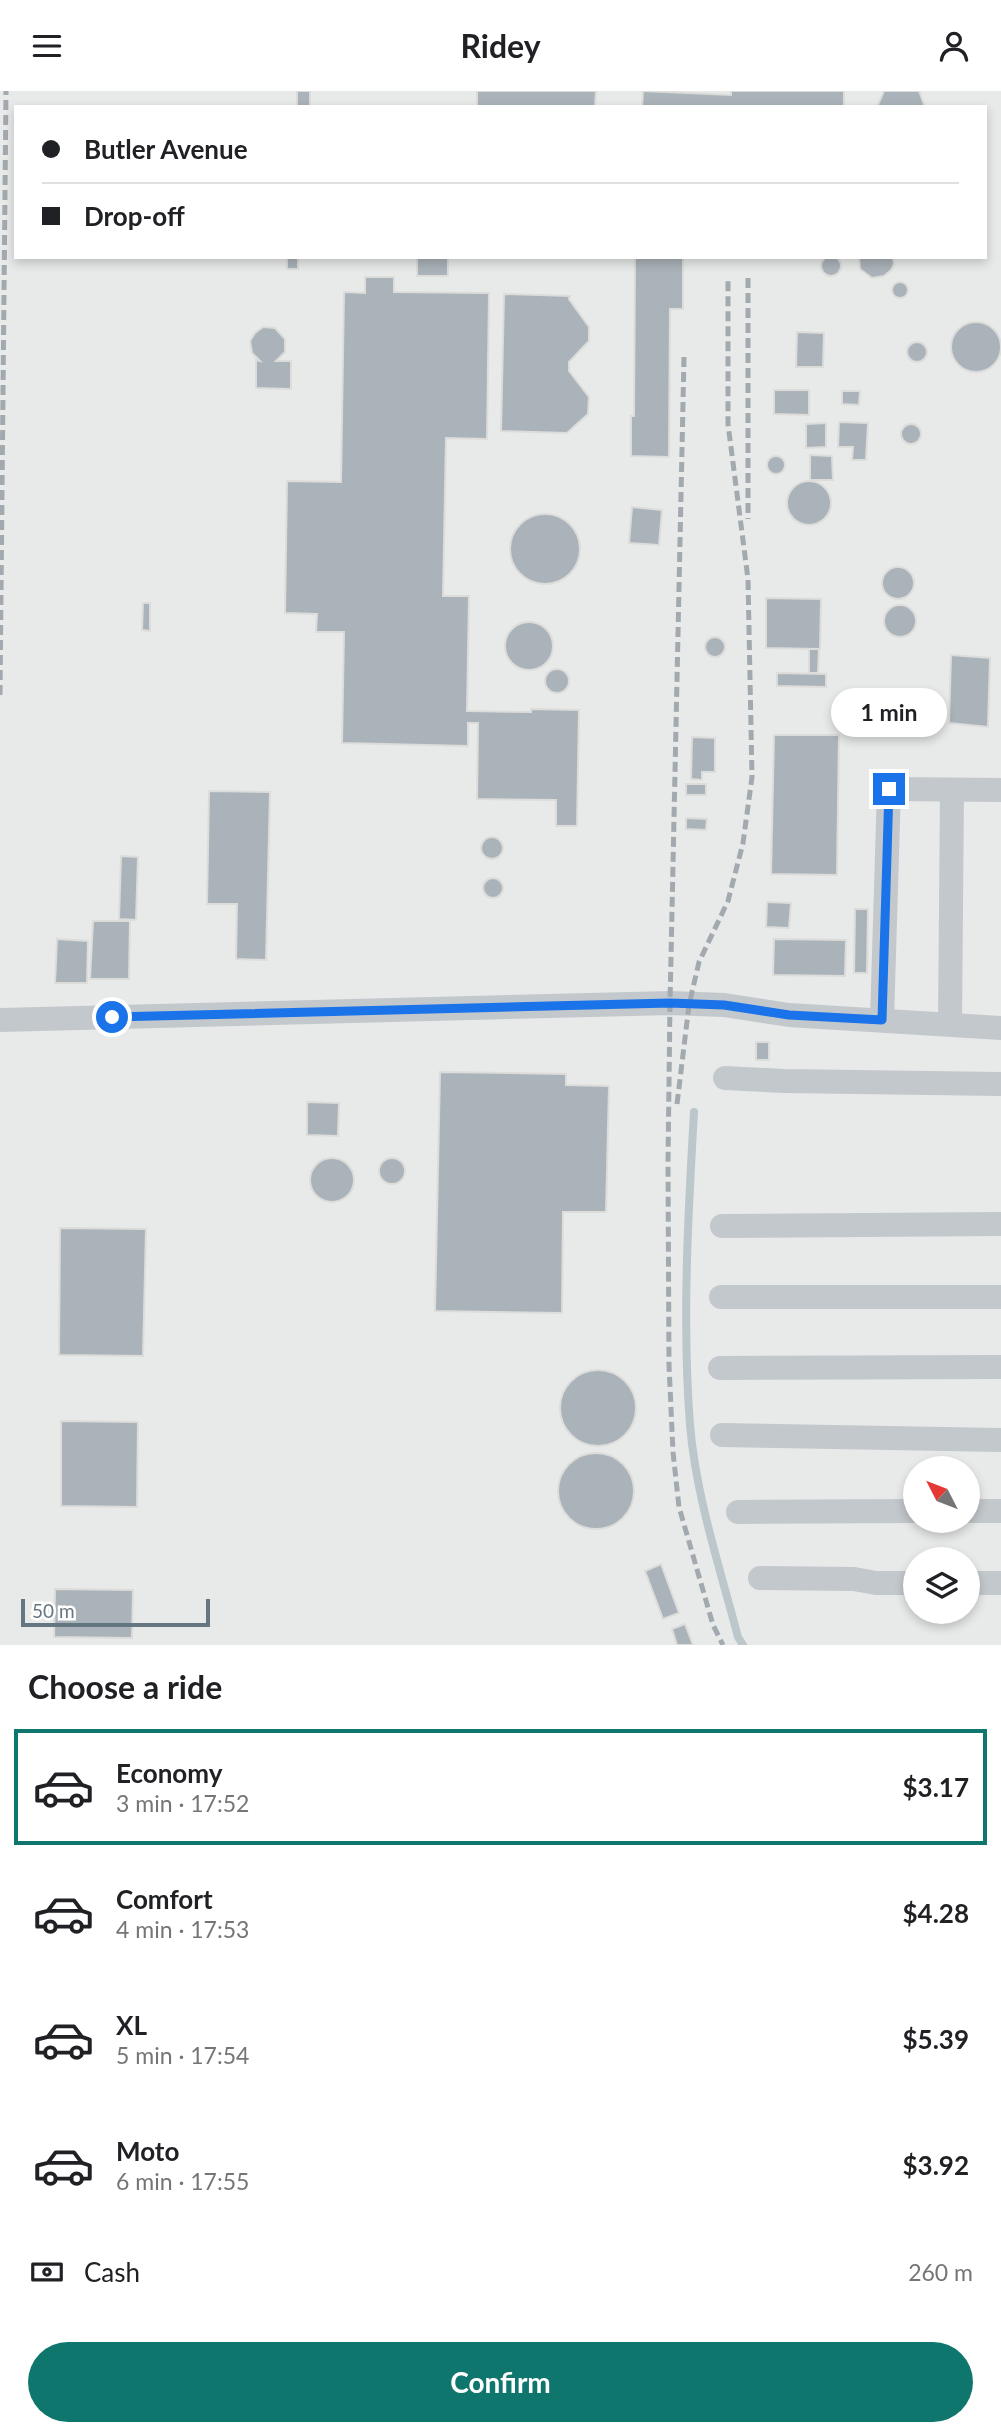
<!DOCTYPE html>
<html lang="en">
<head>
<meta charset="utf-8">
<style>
	:root { --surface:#fff; --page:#f6f6f6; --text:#202124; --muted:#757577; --line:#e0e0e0; --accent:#0f766e }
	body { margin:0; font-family:Lato,sans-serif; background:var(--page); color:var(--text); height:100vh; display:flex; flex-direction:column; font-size:26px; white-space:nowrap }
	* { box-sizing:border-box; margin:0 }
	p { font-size:23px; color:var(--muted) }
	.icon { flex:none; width:38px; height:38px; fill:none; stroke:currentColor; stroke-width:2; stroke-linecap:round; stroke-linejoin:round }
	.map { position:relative; height:1554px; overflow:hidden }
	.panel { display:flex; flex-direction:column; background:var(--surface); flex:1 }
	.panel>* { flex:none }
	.guide { position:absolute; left:14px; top:14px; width:973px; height:154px; border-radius:0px; box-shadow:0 4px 10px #0003; display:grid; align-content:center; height:154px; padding:0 28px; background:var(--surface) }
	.needle { width:46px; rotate:312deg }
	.controls { position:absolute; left:903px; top:1365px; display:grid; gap:14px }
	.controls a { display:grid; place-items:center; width:77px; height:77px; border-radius:50%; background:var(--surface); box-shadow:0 4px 10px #0003; font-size:35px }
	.scale { position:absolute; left:21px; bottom:18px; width:189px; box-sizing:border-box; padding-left:7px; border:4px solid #657683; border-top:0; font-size:19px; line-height:24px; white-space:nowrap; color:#657683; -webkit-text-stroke:5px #fff; paint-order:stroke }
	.end { position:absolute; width:32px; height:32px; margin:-16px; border:9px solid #1a73e8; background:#fff; box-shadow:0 0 0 4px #fff }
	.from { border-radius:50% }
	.bubble { position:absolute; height:49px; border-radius:24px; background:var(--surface); box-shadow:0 4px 10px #0003; font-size:23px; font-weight:700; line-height:49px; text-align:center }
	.guide b { display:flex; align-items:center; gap:24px; height:66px; font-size:26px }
	.guide b+b { border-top:2px solid var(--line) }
	.guide i { width:18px; height:18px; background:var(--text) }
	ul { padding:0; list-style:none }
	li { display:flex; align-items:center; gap:21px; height:116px; margin:0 14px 10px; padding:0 14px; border:4px solid transparent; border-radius:0px }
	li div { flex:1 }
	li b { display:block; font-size:26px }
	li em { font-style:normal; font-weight:700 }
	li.on { border-color:var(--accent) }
	li>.icon { width:63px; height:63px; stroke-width:1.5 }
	h2 { padding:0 28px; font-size:32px; line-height:84px }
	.pay { display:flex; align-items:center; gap:18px; height:77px; padding:0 28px; font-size:26px }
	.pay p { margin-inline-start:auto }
	.cta { display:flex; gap:14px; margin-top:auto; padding:14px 28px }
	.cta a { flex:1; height:80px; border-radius:42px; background:var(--accent); color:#fff; font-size:28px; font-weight:700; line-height:80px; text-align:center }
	header { display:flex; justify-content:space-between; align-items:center; height:91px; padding:0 28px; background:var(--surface); font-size:32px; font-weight:700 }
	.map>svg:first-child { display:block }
	.built { fill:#e8e9e9; fill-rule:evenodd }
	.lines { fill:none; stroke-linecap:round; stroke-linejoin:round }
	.stream { stroke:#bbc7cb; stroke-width:8 }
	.building { fill:#aab3b9; stroke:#dcdcda; stroke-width:2 }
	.minor { stroke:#c3c8cc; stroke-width:24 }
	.rail { stroke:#a2aab0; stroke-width:5; stroke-dasharray:10 5; stroke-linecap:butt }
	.route { stroke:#1a73e8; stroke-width:9 }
</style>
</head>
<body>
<header><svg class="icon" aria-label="menu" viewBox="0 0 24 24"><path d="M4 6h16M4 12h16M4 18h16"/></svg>Ridey<svg class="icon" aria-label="person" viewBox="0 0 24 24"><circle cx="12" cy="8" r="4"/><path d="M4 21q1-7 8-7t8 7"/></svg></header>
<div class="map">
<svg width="1001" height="1554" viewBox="0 0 1001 1554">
	<rect width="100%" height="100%" fill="#fafaf8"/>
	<!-- built -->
	<path class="built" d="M0,0H1001V1554H0ZM16,16H985V166H16ZM915,1377H968V1430H915ZM915,1468H968V1521H915Z"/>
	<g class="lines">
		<!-- stream -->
		<path class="stream" d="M694,1021C688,1125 682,1230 690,1334C696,1406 720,1477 738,1546L743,1554"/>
	</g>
	<!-- building -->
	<g class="building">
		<rect x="297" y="0" width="13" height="16"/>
		<path d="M477,0H596L595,16H477Z"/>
		<path d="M643,0L731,4V0H844V16H642Z"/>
		<path d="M884,0H919L925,16H877Z"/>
		<circle cx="831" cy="175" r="10"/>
		<rect x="287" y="166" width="11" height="12"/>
		<rect x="417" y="166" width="31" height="19"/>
		<path d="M635,166H683V218H670L669,366L631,365V325H634Z"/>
		<path d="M859,166H893L894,173L891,179L884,185L872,187L860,178Z"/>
		<path d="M365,186H394V201L489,202L487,348L446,347L443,505H469L467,620L531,621V618L579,619L577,735H556V709L477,708L478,632H468V655L342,652L344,541H316L317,523L285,522L287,390L341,391L344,201L365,202Z"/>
		<circle cx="900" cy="199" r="8"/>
		<path d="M504,203L570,205L569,208L589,236V250L569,271V280L589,306L588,323L567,342L501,340Z"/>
		<circle cx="976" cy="256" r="25"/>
		<path d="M263,236L275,237L285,248V261L276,270H291V298L256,297V269L260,270L252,262L250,250L255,242Z"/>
		<path d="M797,241L824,242L823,276H796Z"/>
		<circle cx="917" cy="261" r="10"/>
		<path d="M774,299H809V324L774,323Z"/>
		<path d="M842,300H860L859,314L842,313Z"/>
		<path d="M839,331L868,332L866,369H852L853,356H838Z"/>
		<path d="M826,332V356L806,357V333Z"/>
		<circle cx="911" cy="343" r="10"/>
		<path d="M810,364L832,365L833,389H810Z"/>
		<circle cx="776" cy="374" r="9"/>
		<circle cx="809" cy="412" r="22"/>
		<path d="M632,416L662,419L659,454L629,452Z"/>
		<circle cx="545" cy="458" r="35"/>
		<circle cx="898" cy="492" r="16"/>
		<path d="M766,507L821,508L820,558L766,557Z"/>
		<path d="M143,512H150V540L142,539Z"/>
		<circle cx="900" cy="530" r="16"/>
		<circle cx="529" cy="555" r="24"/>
		<circle cx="715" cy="556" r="10"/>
		<path d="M809,558H819L818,582H809Z"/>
		<path d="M951,564L990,567L988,636L949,632Z"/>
		<circle cx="557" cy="590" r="12"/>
		<path d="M777,582L826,583V596L777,595Z"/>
		<path d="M774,644H839L837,784L771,783Z"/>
		<path d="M692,646L715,647V681H702V689L691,688Z"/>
		<rect x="686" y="693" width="20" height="11"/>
		<path d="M209,700L270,701L266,869L236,868L237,813H207Z"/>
		<path d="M686,727L707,728L706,739L686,738Z"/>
		<circle cx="492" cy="757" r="11"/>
		<path d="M121,765L138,766L136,829L119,828Z"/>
		<circle cx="493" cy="797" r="10"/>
		<path d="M767,811L791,812L789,837L766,836Z"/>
		<path d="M855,818H868L867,882H854Z"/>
		<path d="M93,830H130L129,888H90Z"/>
		<path d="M57,848L88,850L87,892H55Z"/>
		<path d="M774,848L846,849L845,885L773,884Z"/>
		<rect x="756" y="951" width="13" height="18"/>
		<path d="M440,981L566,983V994L609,995L606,1121H563L562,1222L435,1220Z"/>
		<path d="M307,1011L339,1012L338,1045L307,1044Z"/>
		<circle cx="392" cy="1080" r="13"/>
		<circle cx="332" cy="1089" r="22"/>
		<path d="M60,1137L146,1138L143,1265L59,1264Z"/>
		<circle cx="598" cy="1317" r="38"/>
		<path d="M61,1330L138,1331L137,1416L61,1415Z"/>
		<circle cx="596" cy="1400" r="38"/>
		<path d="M661,1473L679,1522L663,1528L645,1480Z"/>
		<path d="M55,1498L133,1499L132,1547L54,1546Z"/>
		<path d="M685,1533L693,1554H677L672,1538Z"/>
	</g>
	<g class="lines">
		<!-- minor -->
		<g class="minor">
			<path d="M0,929L670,912L724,914L789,924L1001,937"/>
			<path d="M882,929L889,698L1001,699"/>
			<path d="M950,933L952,699"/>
			<path d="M725,987L784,990L1001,993"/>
			<path d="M722,1135L1001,1133"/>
			<path d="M721,1206H1001"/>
			<path d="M720,1277L1001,1276"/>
			<path d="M722,1344L1001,1349"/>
			<path d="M968,1420H1001"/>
			<path d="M738,1421L915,1420"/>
			<path d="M760,1487L854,1488L876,1492H915"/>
			<path d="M968,1492H1001"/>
		</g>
		<!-- rail -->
		<g class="rail">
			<path d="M748,187V428"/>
			<path d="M684,266L670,912L668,1072L669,1274L673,1361L679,1416L713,1534L723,1554"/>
			<path d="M0,604L6,0"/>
			<path d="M677,1013L689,914L699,871L728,810L743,752L752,686L748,488L728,333V188"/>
		</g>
	</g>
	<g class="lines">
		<!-- route -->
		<path class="route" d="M112,926L670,912L724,914L789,924L882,929L889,698"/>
	</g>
</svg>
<div class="controls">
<a><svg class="needle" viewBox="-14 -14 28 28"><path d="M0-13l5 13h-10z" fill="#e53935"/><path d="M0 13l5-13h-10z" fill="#757577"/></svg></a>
<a><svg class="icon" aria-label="layers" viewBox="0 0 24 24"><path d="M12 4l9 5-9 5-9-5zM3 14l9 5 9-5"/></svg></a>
</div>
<div class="scale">50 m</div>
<i class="end from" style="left:112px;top:926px"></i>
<i class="end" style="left:889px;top:698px"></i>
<div class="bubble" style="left:831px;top:597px;width:116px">1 min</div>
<div class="guide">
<b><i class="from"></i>Butler Avenue</b>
<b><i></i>Drop-off</b>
</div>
</div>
<section class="panel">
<h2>Choose a ride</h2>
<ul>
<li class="on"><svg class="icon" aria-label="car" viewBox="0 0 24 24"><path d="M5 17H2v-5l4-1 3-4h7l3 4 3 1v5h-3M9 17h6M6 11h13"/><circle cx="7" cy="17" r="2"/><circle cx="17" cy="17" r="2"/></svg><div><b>Economy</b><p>3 min · 17:52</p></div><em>$3.17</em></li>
<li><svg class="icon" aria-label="car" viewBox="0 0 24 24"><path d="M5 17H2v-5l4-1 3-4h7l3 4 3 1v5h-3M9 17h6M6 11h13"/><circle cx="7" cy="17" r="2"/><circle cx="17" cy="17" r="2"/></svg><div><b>Comfort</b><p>4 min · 17:53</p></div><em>$4.28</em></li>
<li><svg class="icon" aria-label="car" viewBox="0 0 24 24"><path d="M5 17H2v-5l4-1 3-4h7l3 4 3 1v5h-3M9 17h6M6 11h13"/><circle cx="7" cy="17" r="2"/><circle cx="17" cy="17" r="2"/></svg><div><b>XL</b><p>5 min · 17:54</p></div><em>$5.39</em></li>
<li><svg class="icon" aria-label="car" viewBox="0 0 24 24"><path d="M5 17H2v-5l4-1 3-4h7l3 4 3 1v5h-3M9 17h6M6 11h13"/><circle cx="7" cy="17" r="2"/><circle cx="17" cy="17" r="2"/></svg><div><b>Moto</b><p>6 min · 17:55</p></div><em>$3.92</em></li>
</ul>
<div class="pay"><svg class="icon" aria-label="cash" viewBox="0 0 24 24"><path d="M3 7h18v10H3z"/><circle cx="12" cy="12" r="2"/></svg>Cash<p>260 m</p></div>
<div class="cta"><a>Confirm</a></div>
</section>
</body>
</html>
